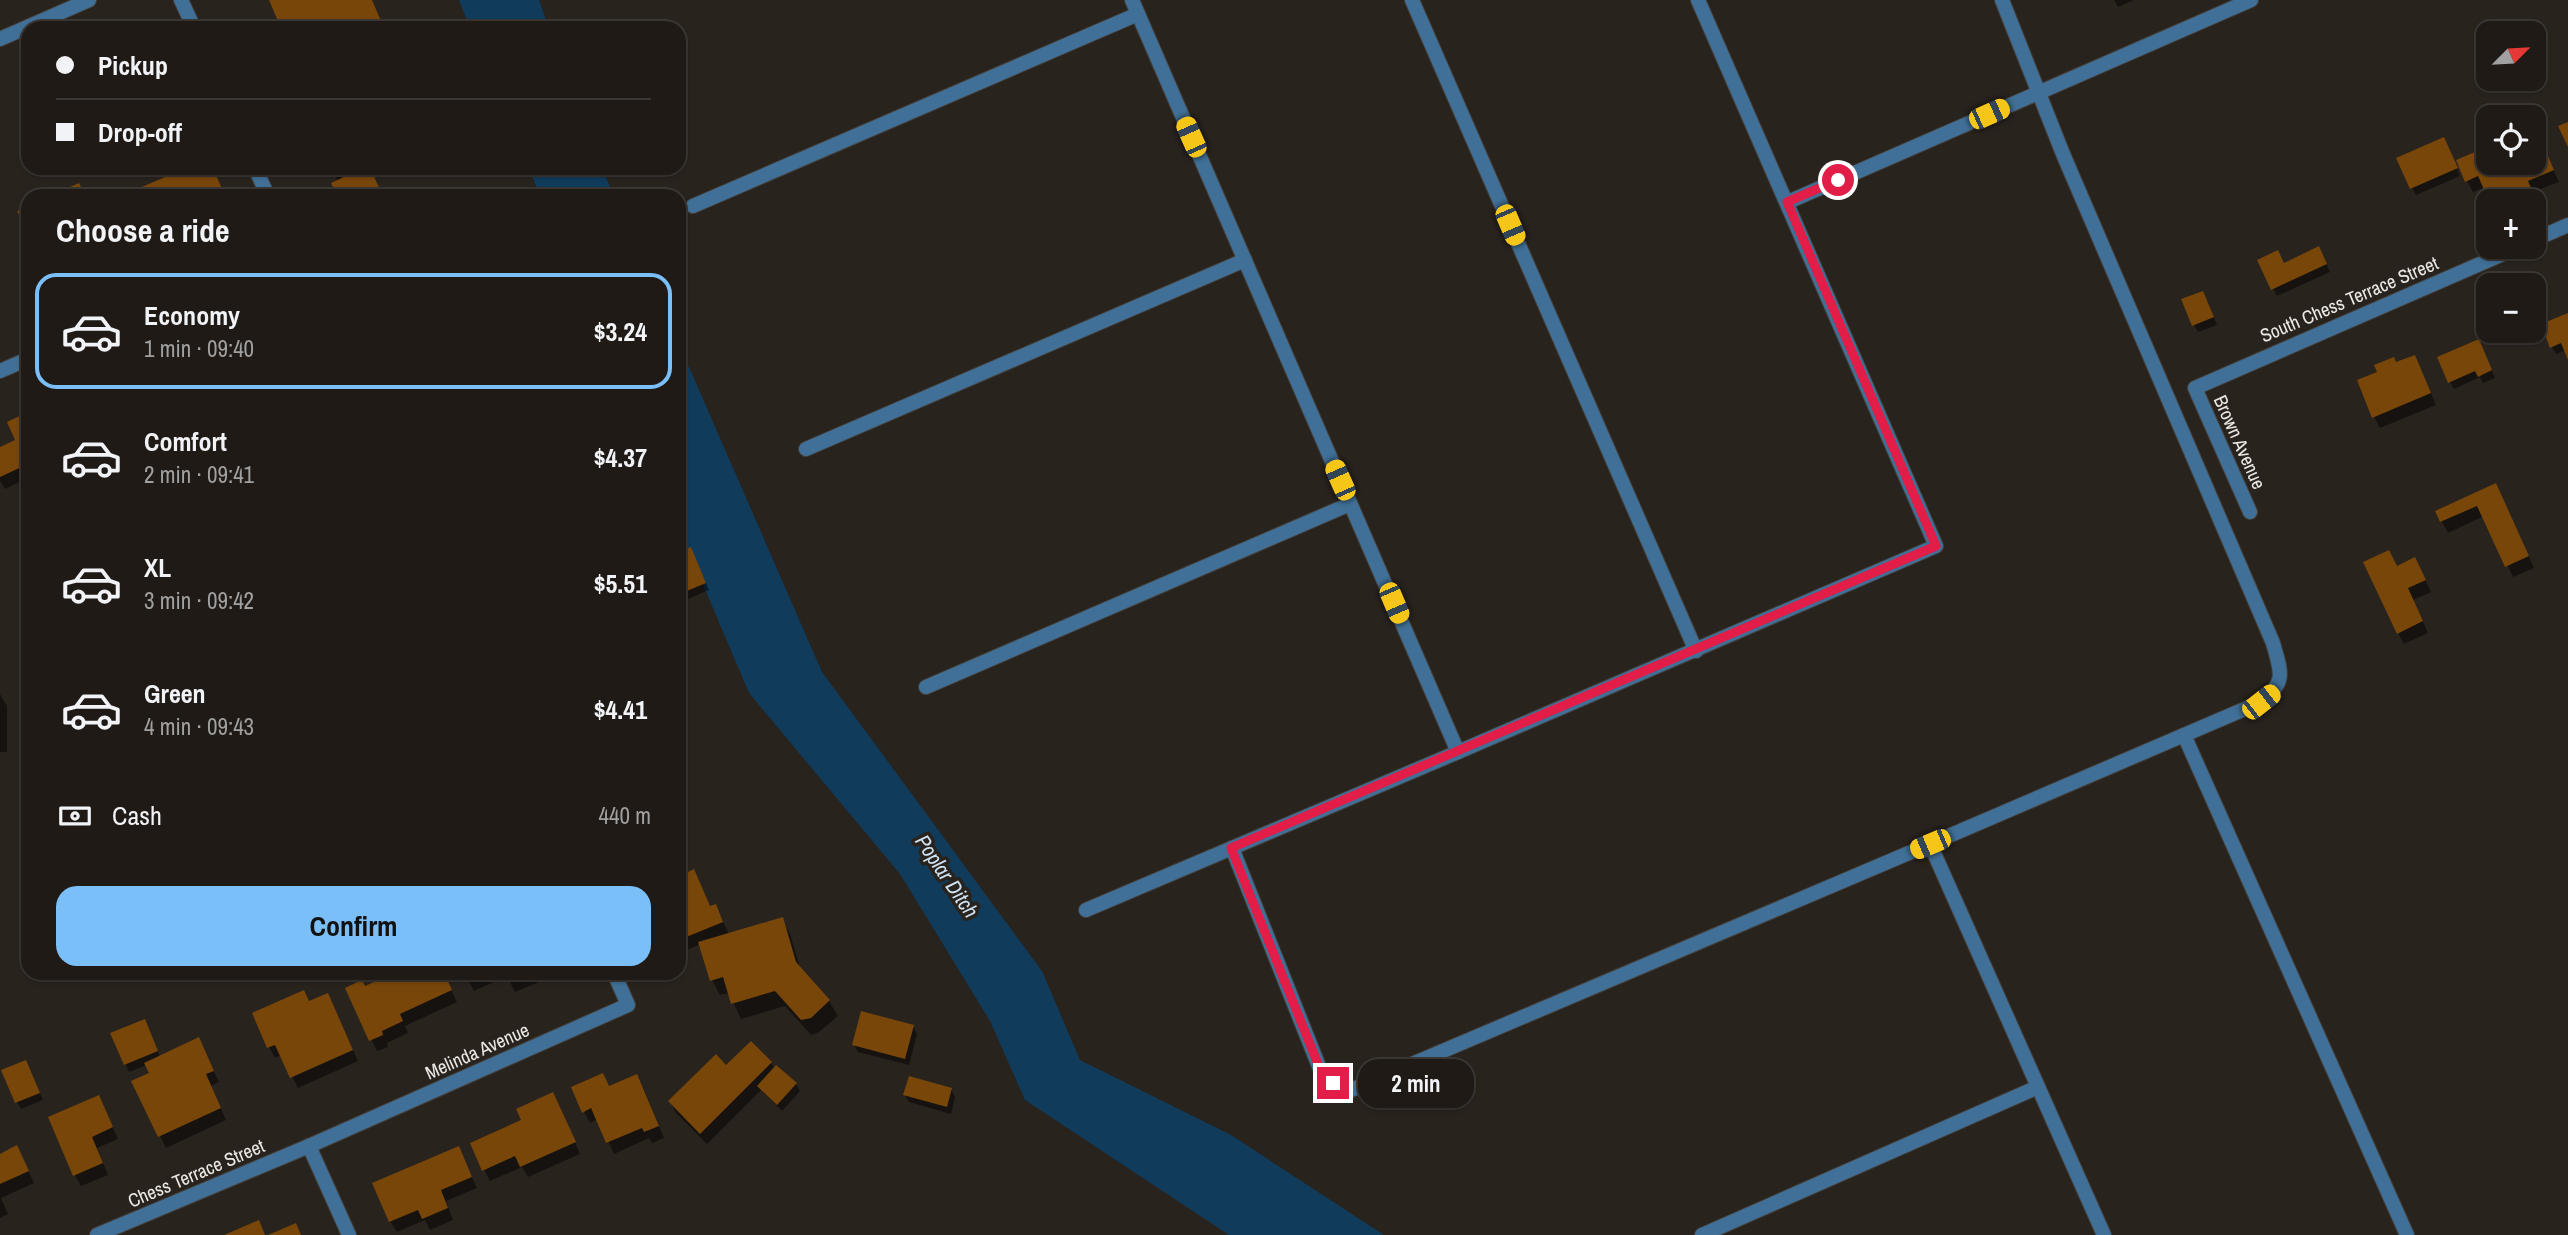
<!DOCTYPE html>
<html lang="en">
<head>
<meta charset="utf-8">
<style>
	:root { --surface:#1f1a16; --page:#27231f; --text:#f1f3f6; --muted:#a1a1a1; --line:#3c3835; --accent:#7abff8 }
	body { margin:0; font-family:"Archivo Narrow",sans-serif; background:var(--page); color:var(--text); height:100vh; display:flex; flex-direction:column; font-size:26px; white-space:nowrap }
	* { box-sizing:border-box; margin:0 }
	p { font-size:23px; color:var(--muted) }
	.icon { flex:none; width:38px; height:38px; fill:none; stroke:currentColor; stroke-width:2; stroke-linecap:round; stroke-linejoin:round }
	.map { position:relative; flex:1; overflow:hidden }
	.drawer { position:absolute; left:21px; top:189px; width:665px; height:791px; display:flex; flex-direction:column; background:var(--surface); border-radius:21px; box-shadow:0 2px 5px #0004,0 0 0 2px var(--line) }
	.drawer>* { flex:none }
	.guide { position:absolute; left:21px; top:21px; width:665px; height:154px; border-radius:21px; box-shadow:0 2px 5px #0004,0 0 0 2px var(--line); display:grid; align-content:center; height:154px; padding:0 35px; background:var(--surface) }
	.needle { width:46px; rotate:66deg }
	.buttons { position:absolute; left:2476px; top:21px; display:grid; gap:14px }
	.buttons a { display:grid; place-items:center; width:70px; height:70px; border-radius:14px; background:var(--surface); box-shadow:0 2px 5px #0004,0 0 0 2px var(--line); font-size:35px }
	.end { position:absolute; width:32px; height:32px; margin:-16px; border:9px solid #e11d48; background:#fff; box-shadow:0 0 0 4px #fff }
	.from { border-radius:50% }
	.bubble { position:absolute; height:49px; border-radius:21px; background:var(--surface); box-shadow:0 2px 5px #0004,0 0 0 2px var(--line); font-size:23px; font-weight:700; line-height:49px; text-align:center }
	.car { position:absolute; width:21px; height:42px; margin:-21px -10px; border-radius:9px; box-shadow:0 0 5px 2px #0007; background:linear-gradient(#f5c518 24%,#345 0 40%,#f5c518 0 76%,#345 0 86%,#f5c518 0) }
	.guide b { display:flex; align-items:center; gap:24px; height:66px; font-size:26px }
	.guide b+b { border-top:2px solid var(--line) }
	.guide i { width:18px; height:18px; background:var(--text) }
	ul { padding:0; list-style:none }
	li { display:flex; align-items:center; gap:21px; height:116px; margin:0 14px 10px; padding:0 21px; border:4px solid transparent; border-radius:21px }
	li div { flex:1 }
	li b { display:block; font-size:26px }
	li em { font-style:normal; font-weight:700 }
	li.current { border-color:var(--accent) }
	li>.icon { width:63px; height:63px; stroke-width:1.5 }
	h2 { padding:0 35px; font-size:32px; line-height:84px }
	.pay { display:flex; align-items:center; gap:18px; height:77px; padding:0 35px; font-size:26px }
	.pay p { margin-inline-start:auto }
	.action { display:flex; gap:14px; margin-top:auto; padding:14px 35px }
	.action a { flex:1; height:80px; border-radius:21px; background:var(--accent); color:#111; font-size:28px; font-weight:700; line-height:80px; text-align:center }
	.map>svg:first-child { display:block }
	.water { fill:#103b5a }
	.shadow { fill:#0007 }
	.building { fill:#784609 }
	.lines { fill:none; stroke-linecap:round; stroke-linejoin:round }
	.minor-casing { stroke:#443f3a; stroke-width:16 }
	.minor { stroke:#407097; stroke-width:14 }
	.route { stroke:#e11d48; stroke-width:9 }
	.labels { text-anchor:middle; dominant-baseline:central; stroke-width:7; stroke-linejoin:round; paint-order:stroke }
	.street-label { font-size:19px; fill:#ece8e5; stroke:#29231e }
	.water-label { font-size:21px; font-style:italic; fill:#d1e4f4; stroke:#29231e }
</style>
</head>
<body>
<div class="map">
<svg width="2568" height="1235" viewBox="0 0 2568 1235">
	<rect width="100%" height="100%" fill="#29231e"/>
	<!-- water -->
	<g class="water">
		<path d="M459,0H539L549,28H470Z"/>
		<path d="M529,168H602L614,196H540Z"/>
		<path d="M679,344L822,672L1042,971L1080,1060L1231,1135L1384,1235H1229L1025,1100L990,1021L900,874L749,693L679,528Z"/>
	</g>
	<!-- shadow -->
	<g class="shadow">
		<path d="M271,0H372L384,28H283Z"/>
		<path d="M2114,0H2134L2118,7Z"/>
		<path d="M2538,137L2559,182L2533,192L2536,199L2532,201H2491L2485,187L2473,192L2467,181L2490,166L2497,163H2534V139Z"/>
		<path d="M2448,146L2460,176L2416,195L2412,188Z"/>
		<path d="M331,168H374L369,170L382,196H338V182Z"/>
		<path d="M2323,256L2330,272L2277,296L2259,261L2284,265Z"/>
		<path d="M2207,300L2217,325L2198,332L2194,325Z"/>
		<path d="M2568,315V355L2566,350L2556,354L2552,347Z"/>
		<path d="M2482,348L2495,378L2483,383L2480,377L2454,389L2450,382Z"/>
		<path d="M2396,364L2420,368L2436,405L2380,428L2374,417Z"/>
		<path d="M28,415V478L5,489L0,481V448L17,441Z"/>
		<path d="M2502,497L2534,568L2513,577L2484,516L2448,533L2437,512Z"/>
		<path d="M679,553L694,556L709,590L688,599L679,580Z"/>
		<path d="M2397,568L2421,571L2431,592L2413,600L2428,633L2404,644L2398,633Z"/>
		<path d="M0,694L7,706V752H0Z"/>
		<path d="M679,861L685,875L694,872L710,908L715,906L729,934L782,919L790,934L801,971L829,1001L838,1016L819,1032L811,1035L785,1006L741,1019L729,993L720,995L712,980L701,944L682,952L679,948Z"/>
		<path d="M398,973H403L408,983L430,973H443L457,1002L405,1026L408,1033L387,1043L388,1047L377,1051L347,989L365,988Z"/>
		<path d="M465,973H561L515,992L507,976L474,991Z"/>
		<path d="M310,1003L333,1006L358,1061L298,1088L281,1055L275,1058L269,1047Z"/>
		<path d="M913,1026L917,1034L909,1065L858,1052L854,1045Z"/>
		<path d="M148,1028L160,1057L204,1051L219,1082L211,1086L226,1120L166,1148L134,1082L151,1074L147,1065L129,1072L113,1034Z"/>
		<path d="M771,1063L775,1069L796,1084L800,1091L782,1111L761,1090L707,1144L676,1113L670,1101L726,1067Z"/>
		<path d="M29,1069L43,1100L21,1109L17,1102Z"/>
		<path d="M610,1087H643L664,1138L652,1143L649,1138L614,1154L598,1119L590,1123L584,1112Z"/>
		<path d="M951,1089L955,1097L951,1114L909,1102L905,1095Z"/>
		<path d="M99,1097L118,1139L97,1148L108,1175L81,1186L75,1175Z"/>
		<path d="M559,1105L580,1154L528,1177L522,1167L490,1181L484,1170Z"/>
		<path d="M458,1149L477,1188L446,1201L453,1220L430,1230L425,1220L397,1232L390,1221Z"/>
		<path d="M0,1155L23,1159L34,1183L1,1198L8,1214L0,1218Z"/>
	</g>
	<!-- building -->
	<g class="building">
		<path d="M269,0H372L382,23L370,28H281Z"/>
		<path d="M2568,122V147L2558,126Z"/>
		<path d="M2539,135L2554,170L2528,181L2531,188L2499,201H2489L2478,176L2465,182L2456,160L2482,149L2489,164L2534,163V137Z"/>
		<path d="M2444,137L2458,168L2410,189L2396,158Z"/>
		<path d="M186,168H213L225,196H121Z"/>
		<path d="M363,168H370L382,194L392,189L396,196H337L331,183Z"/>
		<path d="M79,183L85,196H50Z"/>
		<path d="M28,206V234L17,211Z"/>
		<path d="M2319,246L2327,264L2271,290L2257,260L2278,250L2284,263Z"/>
		<path d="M2203,291L2214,317L2192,326L2181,299Z"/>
		<path d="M2568,313V360L2561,343L2550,348L2541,324Z"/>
		<path d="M2479,339L2492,370L2478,377L2475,371L2448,383L2437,357Z"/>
		<path d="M2415,355L2431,393L2372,418L2357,380L2377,372L2374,365L2394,357L2396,362Z"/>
		<path d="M28,412V464L0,477V447L15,440L7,422Z"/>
		<path d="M2496,483L2529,556L2505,567L2477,506L2440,522L2435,511Z"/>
		<path d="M691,547L706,583L682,593L679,585V552Z"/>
		<path d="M2389,550L2397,566L2415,557L2426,580L2408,588L2423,621L2397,634L2363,562Z"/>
		<path d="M679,861L684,874L694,869L710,906L716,904L723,922L679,940Z"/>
		<path d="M783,917L796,962L830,1000L811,1018L801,1020L775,991L731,1004L723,977L710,981L698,942Z"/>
		<path d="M394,973H404L408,981L426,973H444L452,990L400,1014L403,1021L382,1031L383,1035L369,1041L345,988L362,980L365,986Z"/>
		<path d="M463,973H483L466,980Z"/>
		<path d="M503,973H528L507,982Z"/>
		<path d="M304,990L309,1001L328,993L353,1050L290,1078L275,1045L267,1048L252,1013Z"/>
		<path d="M861,1011L914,1025L905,1059L852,1045Z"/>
		<path d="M145,1019L158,1051L124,1065L110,1033Z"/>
		<path d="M199,1037L214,1071L206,1074L221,1108L158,1137L131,1081L149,1073L144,1063Z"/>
		<path d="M751,1041L772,1062L700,1134L668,1101L716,1054L726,1065Z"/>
		<path d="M26,1060L40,1093L15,1103L1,1070Z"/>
		<path d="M776,1065L797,1083L777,1105L757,1086Z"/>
		<path d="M603,1073L609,1086L637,1074L659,1126L644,1132L642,1128L606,1143L591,1108L582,1113L571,1087Z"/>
		<path d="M909,1076L952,1088L947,1107L903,1095Z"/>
		<path d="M553,1092L576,1142L520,1167L515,1156L482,1171L470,1143L521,1120L516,1109Z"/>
		<path d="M99,1095L113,1127L92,1137L103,1163L73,1176L48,1117Z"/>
		<path d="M17,1145L29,1171L0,1184V1154Z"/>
		<path d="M459,1146L472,1177L441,1190L448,1208L422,1219L418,1210L389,1222L372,1183Z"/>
		<path d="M259,1220L265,1235H224Z"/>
		<path d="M296,1223L301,1235H268Z"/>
	</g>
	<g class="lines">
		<defs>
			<g id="minor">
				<path d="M181,0L194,28"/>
				<path d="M1132,0L1458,752L1936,546L1698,0"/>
				<path d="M1412,0L1696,651"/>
				<path d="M2002,0L2063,154L2273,643C2281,672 2287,682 2261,702L1930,844L2104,1235"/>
				<path d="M0,39L89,0"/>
				<path d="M255,168L268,196"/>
				<path d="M1788,202L2251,0"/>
				<path d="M693,206L1138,14"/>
				<path d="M2534,240L2568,225"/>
				<path d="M0,371L28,359"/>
				<path d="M806,449L1245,260"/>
				<path d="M2250,512L2195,388L2519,247"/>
				<path d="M926,687L1350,504"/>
				<path d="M2184,735L2407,1235"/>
				<path d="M1232,848L1322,1074L1344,1093L1930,844"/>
				<path d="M1086,910L1458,752"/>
				<path d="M309,1146L349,1235"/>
				<path d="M97,1235L309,1146L628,1005L614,973"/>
				<path d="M1702,1235L2038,1087"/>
			</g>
		</defs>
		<!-- minor casing -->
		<use href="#minor" class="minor-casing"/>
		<!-- minor -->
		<use href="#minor" class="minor"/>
	</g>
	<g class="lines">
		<!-- route -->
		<path class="route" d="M1333,1083L1322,1074L1231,848L1936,546L1787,202L1838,180"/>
	</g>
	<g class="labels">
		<!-- street labels -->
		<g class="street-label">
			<text transform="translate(2349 299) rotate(-23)">South Chess Terrace Street</text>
			<text transform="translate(2240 442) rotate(66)">Brown Avenue</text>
			<text transform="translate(477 1051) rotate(-24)">Melinda Avenue</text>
			<text transform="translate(196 1173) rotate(-23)">Chess Terrace Street</text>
		</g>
		<!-- water labels -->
		<g class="water-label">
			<text transform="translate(947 876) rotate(56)">Poplar Ditch</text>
		</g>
	</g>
</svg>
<div class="buttons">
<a><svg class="needle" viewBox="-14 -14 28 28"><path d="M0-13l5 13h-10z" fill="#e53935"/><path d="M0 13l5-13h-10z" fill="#a1a1a1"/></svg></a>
<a><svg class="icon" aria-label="locate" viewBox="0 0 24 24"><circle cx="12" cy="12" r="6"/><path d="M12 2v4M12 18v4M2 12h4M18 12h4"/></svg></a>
<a>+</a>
<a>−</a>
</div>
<i class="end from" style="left:1838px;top:180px"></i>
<i class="end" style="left:1333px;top:1083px"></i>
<div class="bubble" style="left:1358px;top:1059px;width:116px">2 min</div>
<i class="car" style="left:1989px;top:114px;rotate:66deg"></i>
<i class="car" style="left:1191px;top:137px;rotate:336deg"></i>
<i class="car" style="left:1510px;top:225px;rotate:157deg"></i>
<i class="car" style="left:1340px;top:480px;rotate:336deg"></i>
<i class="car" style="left:1394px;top:603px;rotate:157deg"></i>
<i class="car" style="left:2261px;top:702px;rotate:52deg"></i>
<i class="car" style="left:1930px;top:844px;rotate:247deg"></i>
<div class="guide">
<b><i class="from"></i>Pickup</b>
<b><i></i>Drop-off</b>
</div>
<section class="drawer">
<h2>Choose a ride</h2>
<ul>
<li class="current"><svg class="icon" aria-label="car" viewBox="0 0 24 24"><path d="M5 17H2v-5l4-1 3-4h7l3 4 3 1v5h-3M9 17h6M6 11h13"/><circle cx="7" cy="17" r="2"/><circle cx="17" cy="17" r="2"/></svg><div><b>Economy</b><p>1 min · 09:40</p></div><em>$3.24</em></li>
<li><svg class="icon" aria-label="car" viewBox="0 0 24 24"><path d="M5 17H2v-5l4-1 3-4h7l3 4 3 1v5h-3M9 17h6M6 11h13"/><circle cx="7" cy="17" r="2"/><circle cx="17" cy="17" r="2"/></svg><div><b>Comfort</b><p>2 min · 09:41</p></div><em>$4.37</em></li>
<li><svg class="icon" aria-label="car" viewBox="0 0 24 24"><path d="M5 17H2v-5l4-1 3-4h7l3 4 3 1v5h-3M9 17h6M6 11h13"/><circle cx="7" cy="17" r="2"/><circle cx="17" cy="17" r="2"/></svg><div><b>XL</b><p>3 min · 09:42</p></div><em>$5.51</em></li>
<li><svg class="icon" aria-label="car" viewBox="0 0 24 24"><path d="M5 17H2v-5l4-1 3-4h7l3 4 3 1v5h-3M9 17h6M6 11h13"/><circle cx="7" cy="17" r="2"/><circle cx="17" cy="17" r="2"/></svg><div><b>Green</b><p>4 min · 09:43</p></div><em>$4.41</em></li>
</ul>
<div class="pay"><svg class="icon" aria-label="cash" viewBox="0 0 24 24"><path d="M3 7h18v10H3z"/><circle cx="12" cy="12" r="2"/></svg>Cash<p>440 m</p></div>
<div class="action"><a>Confirm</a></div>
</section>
</div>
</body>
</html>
